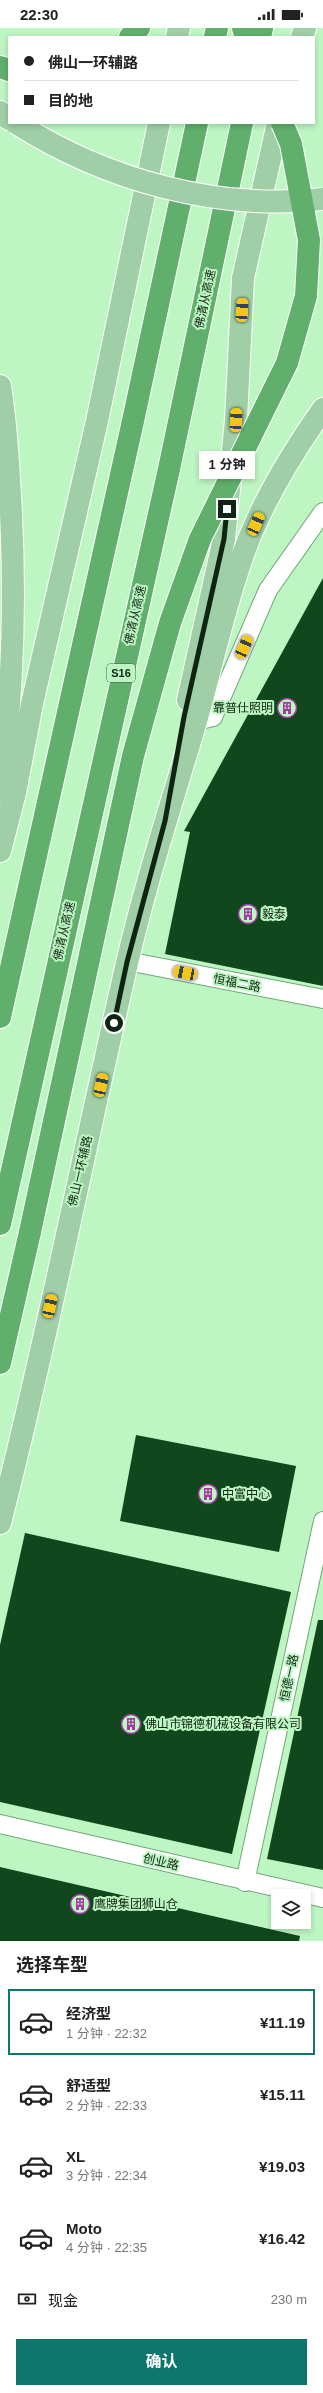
<!DOCTYPE html>
<html lang="zh">
<head>
<meta charset="utf-8">
<style>
	:root { --surface:#fff; --page:#f2f2f2; --text:#222; --muted:#767676; --line:#e0e0e0; --accent:#0f766e }
	body { margin:0; font-family:Arial,"Noto Sans SC",sans-serif; background:var(--page); color:var(--text); height:100vh; display:flex; flex-direction:column; font-size:15px; white-space:nowrap }
	* { box-sizing:border-box; margin:0 }
	p { font-size:13px; color:var(--muted) }
	.icon { flex:none; width:22px; height:22px; fill:none; stroke:currentColor; stroke-width:2; stroke-linecap:round; stroke-linejoin:round }
	.map { position:relative; height:1913px; overflow:hidden }
	.side { display:flex; flex-direction:column; background:var(--surface); flex:1 }
	.side>* { flex:none }
	.top-card { position:absolute; left:8px; top:8px; width:307px; height:88px; border-radius:0px; box-shadow:0 2px 6px #0003; display:grid; align-content:center; height:88px; padding:0 16px; background:var(--surface) }
	.controls { position:absolute; left:271px; top:1861px; display:grid; gap:8px }
	.controls a { display:grid; place-items:center; width:40px; height:40px; border-radius:0px; background:var(--surface); box-shadow:0 2px 6px #0003; font-size:20px }
	.end { position:absolute; width:18px; height:18px; margin:-9px; border:5px solid #0f2512; background:#fff; box-shadow:0 0 0 2px #fff }
	.from { border-radius:50% }
	.bubble { position:absolute; height:28px; border-radius:0px; background:var(--surface); box-shadow:0 2px 6px #0003; font-size:13px; font-weight:700; line-height:28px; text-align:center }
	.car { position:absolute; width:12px; height:24px; margin:-12px -6px; border-radius:5px; box-shadow:0 0 3px 1px #0007; background:linear-gradient(#f5c518 24%,#345 0 40%,#f5c518 0 76%,#345 0 86%,#f5c518 0) }
	.top-card b { display:flex; align-items:center; gap:14px; height:38px; font-size:15px }
	.top-card b+b { border-top:1px solid var(--line) }
	.top-card i { width:10px; height:10px; background:var(--text) }
	ul { padding:0; list-style:none }
	li { display:flex; align-items:center; gap:12px; height:66px; margin:0 8px 6px; padding:0 8px; border:2px solid transparent; border-radius:0px }
	li div { flex:1 }
	li b { display:block; font-size:15px }
	li em { font-style:normal; font-weight:700 }
	li.current { border-color:var(--accent) }
	li>.icon { width:36px; height:36px; stroke-width:1.5 }
	h2 { padding:0 16px; font-size:18px; line-height:48px }
	.pay { display:flex; align-items:center; gap:10px; height:44px; padding:0 16px; font-size:15px }
	.pay p { margin-inline-start:auto }
	.action { display:flex; gap:8px; margin-top:auto; padding:8px 16px }
	.action a { flex:1; height:46px; border-radius:0px; background:var(--accent); color:#fff; font-size:16px; font-weight:700; line-height:46px; text-align:center }
	.status { display:flex; justify-content:space-between; align-items:center; height:28px; padding:0 20px; background:var(--surface); direction:ltr }
	.status svg { height:11px; fill:currentColor }
	.map>svg:first-child { display:block }
	.building { fill:#10471d }
	.lines { fill:none; stroke-linecap:round; stroke-linejoin:round }
	.minor-casing { stroke:#71a777; stroke-width:20 }
	.major-casing { stroke:#fff; stroke-width:24 }
	.highway-casing { stroke:#fff; stroke-width:24 }
	.minor { stroke:#fff; stroke-width:18 }
	.major { stroke:#a0cfa7; stroke-width:22 }
	.highway { stroke:#60af6c; stroke-width:22 }
	.major-bridge-casing { stroke:#fff; stroke-width:24; stroke-linecap:butt }
	.highway-bridge-casing { stroke:#fff; stroke-width:24; stroke-linecap:butt }
	.major-bridge { stroke:#a0cfa7; stroke-width:22 }
	.highway-bridge { stroke:#60af6c; stroke-width:22 }
	.route { stroke:#0f2512; stroke-width:5 }
	.labels { text-anchor:middle; dominant-baseline:central; stroke-width:4; stroke-linejoin:round; paint-order:stroke }
	.shield { fill:#bdf5c3; stroke:#436347; stroke-width:1 }
	.shield-label { font-size:11px; font-weight:bold; fill:#0f2512 }
	.street-label { font-size:12px; fill:#0f2512; stroke:#bdf5c3 }
	.poi-label { font-size:12px; fill:#0f2512; stroke:#bdf5c3; text-anchor:start }
</style>
</head>
<body>
<div class="status"><b>22:30</b><svg viewBox="0 0 49 12"><path d="M0 12V9h3v3zM5 12V6h3v6zM10 12V3h3v9zM15 12V0h3v12zM26 1h20v11H26zM47 4h2v5h-2z"/></svg></div>
<div class="map">
<svg width="323" height="1913" viewBox="0 0 323 1913">
	<rect width="100%" height="100%" fill="#bdf5c3"/>
	<!-- building -->
	<g class="building">
		<path d="M323,550V958L165,926L190,804L184,803Z"/>
		<path d="M136,1407L296,1438L279,1524L120,1493Z"/>
		<path d="M25,1505L291,1564L232,1826L0,1774V1617Z"/>
		<path d="M318,1592H323V1842L267,1831Z"/>
		<path d="M0,1839L300,1908L299,1913H0Z"/>
	</g>
	<g class="lines">
		<defs>
			<g id="minor">
				<path d="M196,693L213,689L268,562L323,484"/>
				<path d="M127,933L323,971"/>
				<path d="M0,1796L323,1870"/>
				<path d="M245,1854L323,1493"/>
			</g>
			<g id="major">
				<path d="M177,9L179,0"/>
				<path d="M302,9L305,0"/>
				<path d="M0,84L9,91"/>
				<path d="M0,358C6,394 8,430 10,467C16,566 13,667 0,766"/>
				<path d="M188,672L224,511L236,392L243,250L278,95"/>
				<path d="M0,823L15,765L32,676L97,393L159,95"/>
				<path d="M0,1495C47,1310 84,1122 127,935C146,853 172,774 196,693C212,637 224,579 244,524C262,474 292,425 323,381"/>
			</g>
			<g id="highway">
				<path d="M243,0L246,9"/>
				<path d="M130,9L139,0"/>
				<path d="M215,9L217,0"/>
				<path d="M260,9L262,0"/>
				<path d="M0,39L9,42"/>
				<path d="M0,989L133,393L197,95"/>
				<path d="M0,1196L169,441L242,95"/>
				<path d="M0,1335L30,1204"/>
			</g>
		</defs>
		<!-- minor casing -->
		<use href="#minor" class="minor-casing"/>
		<!-- major casing -->
		<use href="#major" class="major-casing"/>
		<!-- highway casing -->
		<use href="#highway" class="highway-casing"/>
		<!-- minor -->
		<use href="#minor" class="minor"/>
		<!-- major -->
		<use href="#major" class="major"/>
		<!-- highway -->
		<use href="#highway" class="highway"/>
		<defs>
			<path id="major-bridge" d="M16,95C106,152 216,183 323,171"/>
			<path id="highway-bridge" d="M30,1204L133,728L170,595L200,511L287,335L306,268L309,212L291,116L282,95"/>
		</defs>
		<!-- major-bridge casing -->
		<use href="#major-bridge" class="major-bridge-casing"/>
		<!-- highway-bridge casing -->
		<use href="#highway-bridge" class="highway-bridge-casing"/>
		<!-- major-bridge -->
		<use href="#major-bridge" class="major-bridge"/>
		<!-- highway-bridge -->
		<use href="#highway-bridge" class="highway-bridge"/>
	</g>
	<g class="lines">
		<!-- route -->
		<path class="route" d="M114,995L127,934L165,793L184,689L224,511L227,481"/>
	</g>
	<!-- icons -->
	<defs>
		<symbol id="building-ring" viewBox="-11 -11 22 22"><circle r="9.5" fill="#bdf5c3" stroke="#a13da2" stroke-width="1.5"/><path d="M-4-6H4V6H1V3H-1V6H-4ZM-2.5-4.3h1.7v1.8h-1.7ZM.8-4.3h1.7v1.8H.8ZM-2.5-1h1.7V.8h-1.7ZM.8-1h1.7V.8H.8Z" fill="#a13da2"/></symbol>
	</defs>
	<g fill-rule="evenodd">
		<use href="#building-ring" x="276" y="669" width="22" height="22"/>
		<use href="#building-ring" x="237" y="875" width="22" height="22"/>
		<use href="#building-ring" x="197" y="1455" width="22" height="22"/>
		<use href="#building-ring" x="120" y="1685" width="22" height="22"/>
		<use href="#building-ring" x="69" y="1865" width="22" height="22"/>
	</g>
	<g class="labels">
		<!-- shield labels -->
		<rect class="shield" x="107" y="636" width="28" height="18" rx="3"/>
		<g class="shield-label">
			<text x="121" y="645">S16</text>
		</g>
		<!-- street labels -->
		<g class="street-label">
			<text transform="translate(205 271) rotate(-78)">佛清从高速</text>
			<text transform="translate(135 587) rotate(-77)">佛清从高速</text>
			<text transform="translate(64 903) rotate(-77)">佛清从高速</text>
			<text transform="translate(237 955) rotate(11)">恒福二路</text>
			<text transform="translate(80 1143) rotate(-77)">佛山一环辅路</text>
			<text transform="translate(289 1650) rotate(-78)">恒德一路</text>
			<text transform="translate(161 1834) rotate(13)">创业路</text>
		</g>
		<!-- poi labels -->
		<g class="poi-label">
			<text x="273" y="680" text-anchor="end">靠普仕照明</text>
			<text x="262" y="886">毅泰</text>
			<text x="222" y="1466">中富中心</text>
			<text x="145" y="1696">佛山市锦德机械设备有限公司</text>
			<text x="94" y="1876">鹰牌集团狮山仓</text>
		</g>
	</g>
</svg>
<div class="controls">
<a><svg class="icon" aria-label="layers" viewBox="0 0 24 24"><path d="M12 4l9 5-9 5-9-5zM3 14l9 5 9-5"/></svg></a>
</div>
<i class="end from" style="left:114px;top:995px"></i>
<i class="end" style="left:227px;top:481px"></i>
<div class="bubble" style="left:199px;top:423px;width:56px">1 分钟</div>
<i class="car" style="left:242px;top:282px;rotate:3deg"></i>
<i class="car" style="left:236px;top:392px;rotate:3deg"></i>
<i class="car" style="left:256px;top:496px;rotate:23deg"></i>
<i class="car" style="left:244px;top:619px;rotate:24deg"></i>
<i class="car" style="left:185px;top:945px;rotate:281deg"></i>
<i class="car" style="left:101px;top:1057px;rotate:12deg"></i>
<i class="car" style="left:50px;top:1278px;rotate:12deg"></i>
<div class="top-card">
<b><i class="from"></i>佛山一环辅路</b>
<b><i></i>目的地</b>
</div>
</div>
<section class="side">
<h2>选择车型</h2>
<ul>
<li class="current"><svg class="icon" aria-label="car" viewBox="0 0 24 24"><path d="M5 17H2v-5l4-1 3-4h7l3 4 3 1v5h-3M9 17h6M6 11h13"/><circle cx="7" cy="17" r="2"/><circle cx="17" cy="17" r="2"/></svg><div><b>经济型</b><p>1 分钟 · 22:32</p></div><em>¥11.19</em></li>
<li><svg class="icon" aria-label="car" viewBox="0 0 24 24"><path d="M5 17H2v-5l4-1 3-4h7l3 4 3 1v5h-3M9 17h6M6 11h13"/><circle cx="7" cy="17" r="2"/><circle cx="17" cy="17" r="2"/></svg><div><b>舒适型</b><p>2 分钟 · 22:33</p></div><em>¥15.11</em></li>
<li><svg class="icon" aria-label="car" viewBox="0 0 24 24"><path d="M5 17H2v-5l4-1 3-4h7l3 4 3 1v5h-3M9 17h6M6 11h13"/><circle cx="7" cy="17" r="2"/><circle cx="17" cy="17" r="2"/></svg><div><b>XL</b><p>3 分钟 · 22:34</p></div><em>¥19.03</em></li>
<li><svg class="icon" aria-label="car" viewBox="0 0 24 24"><path d="M5 17H2v-5l4-1 3-4h7l3 4 3 1v5h-3M9 17h6M6 11h13"/><circle cx="7" cy="17" r="2"/><circle cx="17" cy="17" r="2"/></svg><div><b>Moto</b><p>4 分钟 · 22:35</p></div><em>¥16.42</em></li>
</ul>
<div class="pay"><svg class="icon" aria-label="cash" viewBox="0 0 24 24"><path d="M3 7h18v10H3z"/><circle cx="12" cy="12" r="2"/></svg>现金<p>230 m</p></div>
<div class="action"><a>确认</a></div>
</section>
</body>
</html>
